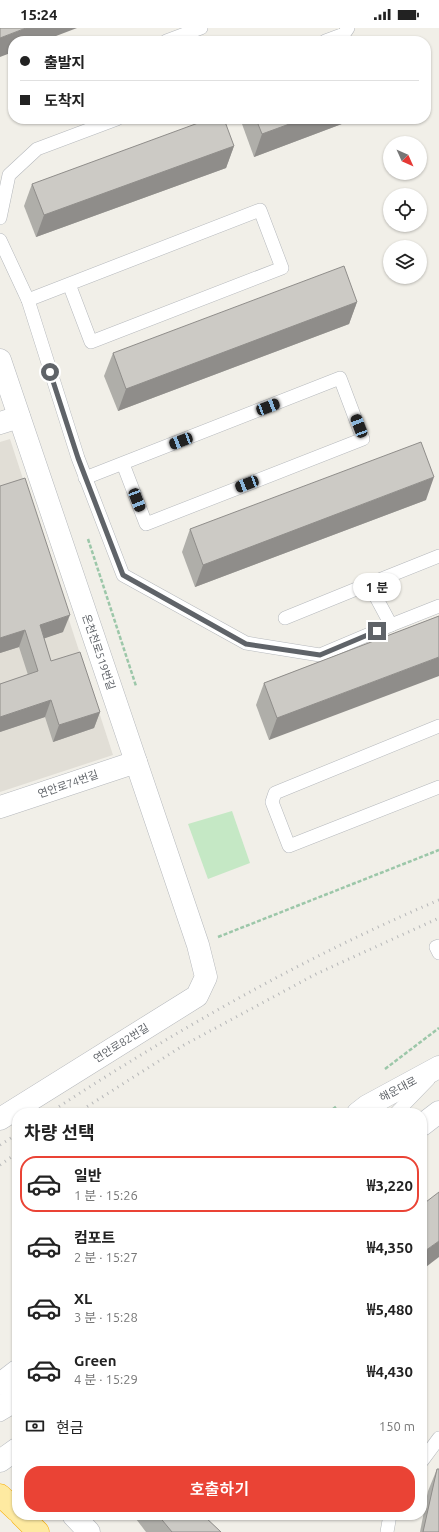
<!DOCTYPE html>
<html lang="ko">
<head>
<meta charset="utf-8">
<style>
	:root { --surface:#fff; --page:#f2f2f2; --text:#222; --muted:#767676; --line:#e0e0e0; --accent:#ea4335 }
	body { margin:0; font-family:Ubuntu,"Noto Sans KR",sans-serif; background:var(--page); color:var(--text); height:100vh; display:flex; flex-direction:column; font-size:15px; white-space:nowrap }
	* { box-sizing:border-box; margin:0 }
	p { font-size:13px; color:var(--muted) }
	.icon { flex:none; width:22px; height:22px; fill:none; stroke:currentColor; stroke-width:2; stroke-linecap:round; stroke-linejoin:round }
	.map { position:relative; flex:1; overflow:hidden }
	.drawer { position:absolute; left:12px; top:1080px; width:415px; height:412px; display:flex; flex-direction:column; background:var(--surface); border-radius:16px; box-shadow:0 1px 3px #0004 }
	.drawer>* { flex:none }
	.top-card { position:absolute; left:8px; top:8px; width:423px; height:88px; border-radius:16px; box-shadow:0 1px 3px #0004; display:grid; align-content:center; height:88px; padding:0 12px; background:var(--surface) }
	.needle { width:26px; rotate:135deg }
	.controls { position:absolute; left:383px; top:108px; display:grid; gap:8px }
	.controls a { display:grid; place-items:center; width:44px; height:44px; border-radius:50%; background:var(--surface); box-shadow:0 1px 3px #0004; font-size:20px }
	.end { position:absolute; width:18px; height:18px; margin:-9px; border:5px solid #5f6368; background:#fff; box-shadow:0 0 0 2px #fff }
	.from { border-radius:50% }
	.bubble { position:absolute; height:28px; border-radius:14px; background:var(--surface); box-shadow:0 1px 3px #0004; font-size:13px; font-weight:600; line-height:28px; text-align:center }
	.car { position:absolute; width:12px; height:24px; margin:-12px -6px; border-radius:5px; box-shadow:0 0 3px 1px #0007; background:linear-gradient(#222 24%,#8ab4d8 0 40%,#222 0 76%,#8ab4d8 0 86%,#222 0) }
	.top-card b { display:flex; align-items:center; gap:14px; height:38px; font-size:15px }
	.top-card b+b { border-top:1px solid var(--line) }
	.top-card i { width:10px; height:10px; background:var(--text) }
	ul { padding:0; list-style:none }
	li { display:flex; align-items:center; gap:12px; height:56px; margin:0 8px 6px; padding:0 4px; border:2px solid transparent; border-radius:16px }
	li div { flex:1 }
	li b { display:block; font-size:15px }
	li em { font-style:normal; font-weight:600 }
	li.active { border-color:var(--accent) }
	li>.icon { width:36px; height:36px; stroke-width:1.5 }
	h2 { padding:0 12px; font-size:18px; line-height:48px }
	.pay { display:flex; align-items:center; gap:10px; height:44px; padding:0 12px; font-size:15px }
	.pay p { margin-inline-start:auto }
	.cta { display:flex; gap:8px; margin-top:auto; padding:8px 12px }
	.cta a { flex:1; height:46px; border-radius:16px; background:var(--accent); color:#fff; font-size:16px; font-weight:600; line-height:46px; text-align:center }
	.status { display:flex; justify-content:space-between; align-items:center; height:28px; padding:0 20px; background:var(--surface); direction:ltr }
	.status svg { height:11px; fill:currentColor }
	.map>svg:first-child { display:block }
	.education { fill:#e1ded6 }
	.green { fill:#c5e8c5 }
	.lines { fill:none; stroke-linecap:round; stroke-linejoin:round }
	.service-casing { stroke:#b5b8bc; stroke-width:14 }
	.minor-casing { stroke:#b5b8bc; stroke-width:23 }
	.tertiary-casing { stroke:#b5b8bc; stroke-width:23 }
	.secondary-casing { stroke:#b6babf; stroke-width:23 }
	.trunk-casing { stroke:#f9ab00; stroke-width:23 }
	.path { stroke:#9cc7a9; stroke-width:2.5; stroke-dasharray:4 2; stroke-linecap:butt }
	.service { stroke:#fff; stroke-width:13 }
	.minor { stroke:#fff; stroke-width:22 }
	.tertiary { stroke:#fff; stroke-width:22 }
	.secondary { stroke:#fff; stroke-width:22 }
	.trunk { stroke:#feeaa1; stroke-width:22 }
	.rail { stroke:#b6b7b8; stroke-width:3; stroke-dasharray:1 5; stroke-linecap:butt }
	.wall { fill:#afaea9 }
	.shaded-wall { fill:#8f8d8a }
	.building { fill:#cccac5; stroke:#8f8d8a }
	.route { stroke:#5f6368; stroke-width:5 }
	.labels { text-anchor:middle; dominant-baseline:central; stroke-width:3; stroke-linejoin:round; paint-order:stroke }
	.street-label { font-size:11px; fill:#5f6368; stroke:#fff }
</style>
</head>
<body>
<div class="status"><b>15:24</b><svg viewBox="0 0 49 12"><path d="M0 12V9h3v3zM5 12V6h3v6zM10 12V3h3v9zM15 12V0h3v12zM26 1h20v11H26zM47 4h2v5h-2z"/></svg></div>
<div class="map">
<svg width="439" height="1504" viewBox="0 0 439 1504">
	<rect width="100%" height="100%" fill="#f1efe8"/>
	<!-- education -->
	<path class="education" d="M10,411L113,727L0,764V414Z"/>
	<!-- green -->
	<path class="green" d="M232,783L250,835L208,851L188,796Z"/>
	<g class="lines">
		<defs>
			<g id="service">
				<path d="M166,13L201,0"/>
				<path d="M325,13L344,6L348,0"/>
				<path d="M0,190L9,147L37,121L117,91"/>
				<path d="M0,212L28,272L78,430L123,547L246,615L320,627L391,597"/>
				<path d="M28,272L260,182L282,240L91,314L69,256"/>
				<path d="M85,450L340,350L363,411L146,496L123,436"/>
				<path d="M439,528L369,556L391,597L439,578"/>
				<path d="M285,590L376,553"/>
				<path d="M439,698L275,765L272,774L289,818L439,759"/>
				<path d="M439,918L436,919L439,925"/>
				<path d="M396,1085L428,1052"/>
				<path d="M0,1375L17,1363"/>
				<path d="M0,1387L17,1377"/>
				<path d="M422,1433L439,1410"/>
				<path d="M387,1504L390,1487"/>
			</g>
			<g id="minor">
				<path d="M0,332L198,917L206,949L197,968L0,1091"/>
				<path d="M0,395L19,389"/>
				<path d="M0,779L136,734"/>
			</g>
			<path id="tertiary" d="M73,1487L89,1504"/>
			<g id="secondary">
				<path d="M358,1085L367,1078L439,1039"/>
				<path d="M422,1097L439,1084"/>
				<path d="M0,1356L17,1343"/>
				<path d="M0,1433L17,1421"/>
			</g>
			<g id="trunk">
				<path d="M0,1467L17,1483"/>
				<path d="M21,1487L38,1504"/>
			</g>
		</defs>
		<!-- service casing -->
		<use href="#service" class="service-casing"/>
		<!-- minor casing -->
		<use href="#minor" class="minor-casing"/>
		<!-- tertiary casing -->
		<use href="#tertiary" class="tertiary-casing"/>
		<!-- secondary casing -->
		<use href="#secondary" class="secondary-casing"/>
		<!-- trunk casing -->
		<use href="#trunk" class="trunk-casing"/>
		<!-- path -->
		<g class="path">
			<path d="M88,511L136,658"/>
			<path d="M218,909L439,822"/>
			<path d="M385,1041L439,1000"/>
			<path d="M328,1085L337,1078"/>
		</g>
		<!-- service -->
		<use href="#service" class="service"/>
		<!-- minor -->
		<use href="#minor" class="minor"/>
		<!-- tertiary -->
		<use href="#tertiary" class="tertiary"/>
		<!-- secondary -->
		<use href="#secondary" class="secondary"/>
		<!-- trunk -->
		<use href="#trunk" class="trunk"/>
		<!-- rail -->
		<g class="rail">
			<path d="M49,1085C173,1004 302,930 439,872"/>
			<path d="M77,1085L184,1017L316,946L439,890"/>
			<path d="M0,1117L17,1106"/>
			<path d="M0,1137L17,1125"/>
		</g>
	</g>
	<!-- wall -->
	<g class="wall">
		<path d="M244,91H355L254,129L242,96Z"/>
		<path d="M234,118L226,140L36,209L24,178L32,156Z"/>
		<path d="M357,274L349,296L118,383L104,348L113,325Z"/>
		<path d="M0,458L63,604L44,610L51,633L100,684L94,700L53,714L45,689L0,704V656L28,647L19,619L0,625Z"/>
		<path d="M426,472L195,559L182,524L190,501Z"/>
		<path d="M439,588L269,712L256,677L264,655Z"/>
		<path d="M437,1441L439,1504H420L428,1463Z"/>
		<path d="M133,1487H203L221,1504H146Z"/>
	</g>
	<!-- shaded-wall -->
	<g class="shaded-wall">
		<path d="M26,0H77L43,13H13V24L0,29V10Z"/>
		<path d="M303,91H355L254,129L262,106Z"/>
		<path d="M234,118L226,140L36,209L44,187Z"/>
		<path d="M357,274L349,296L118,383L126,361Z"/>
		<path d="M434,449L426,472L195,559L203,537Z"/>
		<path d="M70,587L63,604L34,614L40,597Z"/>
		<path d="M25,602L19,619L0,625V610Z"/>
		<path d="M439,629V648L269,712L277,690Z"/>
		<path d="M51,672L45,689L0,704V689Z"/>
		<path d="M100,684L94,700L53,714L59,697Z"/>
		<path d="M439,1213V1229L422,1242V1225Z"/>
	</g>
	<!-- building -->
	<g class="building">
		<path d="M0,0H26L0,10Z"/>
		<path d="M209,91H224L234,118L44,187L32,156Z"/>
		<path d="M256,91H303L262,106Z"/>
		<path d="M344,238L357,274L126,361L113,325Z"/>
		<path d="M421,414L434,449L203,537L190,501Z"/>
		<path d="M25,450L70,587L40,597L51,633L80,624L100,684L59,697L51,672L0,689V656L38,643L25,602L0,610V458Z"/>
		<path d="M439,588V629L277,690L264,655Z"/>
		<path d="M439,1164V1213L422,1225V1177Z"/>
		<path d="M437,1441H439V1504H423Z"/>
		<path d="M158,1487H203L221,1504H172Z"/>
	</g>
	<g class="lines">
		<!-- route -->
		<path class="route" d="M50,344L78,430L123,547L246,616L320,627L377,603"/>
	</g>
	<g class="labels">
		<!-- street labels -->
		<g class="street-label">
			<text transform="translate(99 624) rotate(71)">온천천로519번길</text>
			<text transform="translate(68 756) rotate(-19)">연안로74번길</text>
			<text transform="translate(121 1015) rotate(-32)">연안로82번길</text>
			<text transform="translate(398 1061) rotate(-28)">해운대로</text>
		</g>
	</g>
</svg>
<div class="controls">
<a><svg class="needle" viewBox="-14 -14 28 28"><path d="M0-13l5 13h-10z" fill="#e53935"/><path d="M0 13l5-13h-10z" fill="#767676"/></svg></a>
<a><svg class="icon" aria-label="locate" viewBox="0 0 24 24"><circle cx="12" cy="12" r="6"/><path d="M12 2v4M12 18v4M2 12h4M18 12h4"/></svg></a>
<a><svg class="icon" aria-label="layers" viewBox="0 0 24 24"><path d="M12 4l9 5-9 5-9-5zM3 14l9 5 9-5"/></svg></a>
</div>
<i class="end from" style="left:50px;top:344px"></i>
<i class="end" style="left:377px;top:603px"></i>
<div class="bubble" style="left:353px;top:545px;width:48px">1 분</div>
<i class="car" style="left:268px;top:379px;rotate:69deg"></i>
<i class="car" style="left:359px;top:398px;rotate:339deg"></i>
<i class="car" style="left:181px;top:413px;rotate:249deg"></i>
<i class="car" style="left:247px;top:456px;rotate:249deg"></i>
<i class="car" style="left:137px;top:472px;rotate:159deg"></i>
<div class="top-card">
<b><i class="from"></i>출발지</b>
<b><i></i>도착지</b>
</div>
<section class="drawer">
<h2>차량 선택</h2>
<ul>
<li class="active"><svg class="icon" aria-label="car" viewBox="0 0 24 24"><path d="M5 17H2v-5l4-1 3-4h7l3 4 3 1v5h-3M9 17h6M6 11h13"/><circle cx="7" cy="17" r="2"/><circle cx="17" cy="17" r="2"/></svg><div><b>일반</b><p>1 분 · 15:26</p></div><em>₩3,220</em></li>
<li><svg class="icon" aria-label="car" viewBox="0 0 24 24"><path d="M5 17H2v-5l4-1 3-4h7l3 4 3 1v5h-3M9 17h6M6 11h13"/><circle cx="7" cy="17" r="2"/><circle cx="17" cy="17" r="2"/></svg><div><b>컴포트</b><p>2 분 · 15:27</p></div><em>₩4,350</em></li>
<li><svg class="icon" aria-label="car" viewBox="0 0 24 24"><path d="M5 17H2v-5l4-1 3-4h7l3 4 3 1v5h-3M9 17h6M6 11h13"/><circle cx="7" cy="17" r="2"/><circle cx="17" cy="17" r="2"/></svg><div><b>XL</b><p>3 분 · 15:28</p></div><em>₩5,480</em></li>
<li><svg class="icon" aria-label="car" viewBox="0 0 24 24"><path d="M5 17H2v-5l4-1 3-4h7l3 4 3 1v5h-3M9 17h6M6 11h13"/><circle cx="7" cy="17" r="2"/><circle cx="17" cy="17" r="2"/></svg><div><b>Green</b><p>4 분 · 15:29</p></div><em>₩4,430</em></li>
</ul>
<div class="pay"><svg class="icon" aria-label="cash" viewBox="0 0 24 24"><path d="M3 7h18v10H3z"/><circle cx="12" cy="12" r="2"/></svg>현금<p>150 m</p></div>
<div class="cta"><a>호출하기</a></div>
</section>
</div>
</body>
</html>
